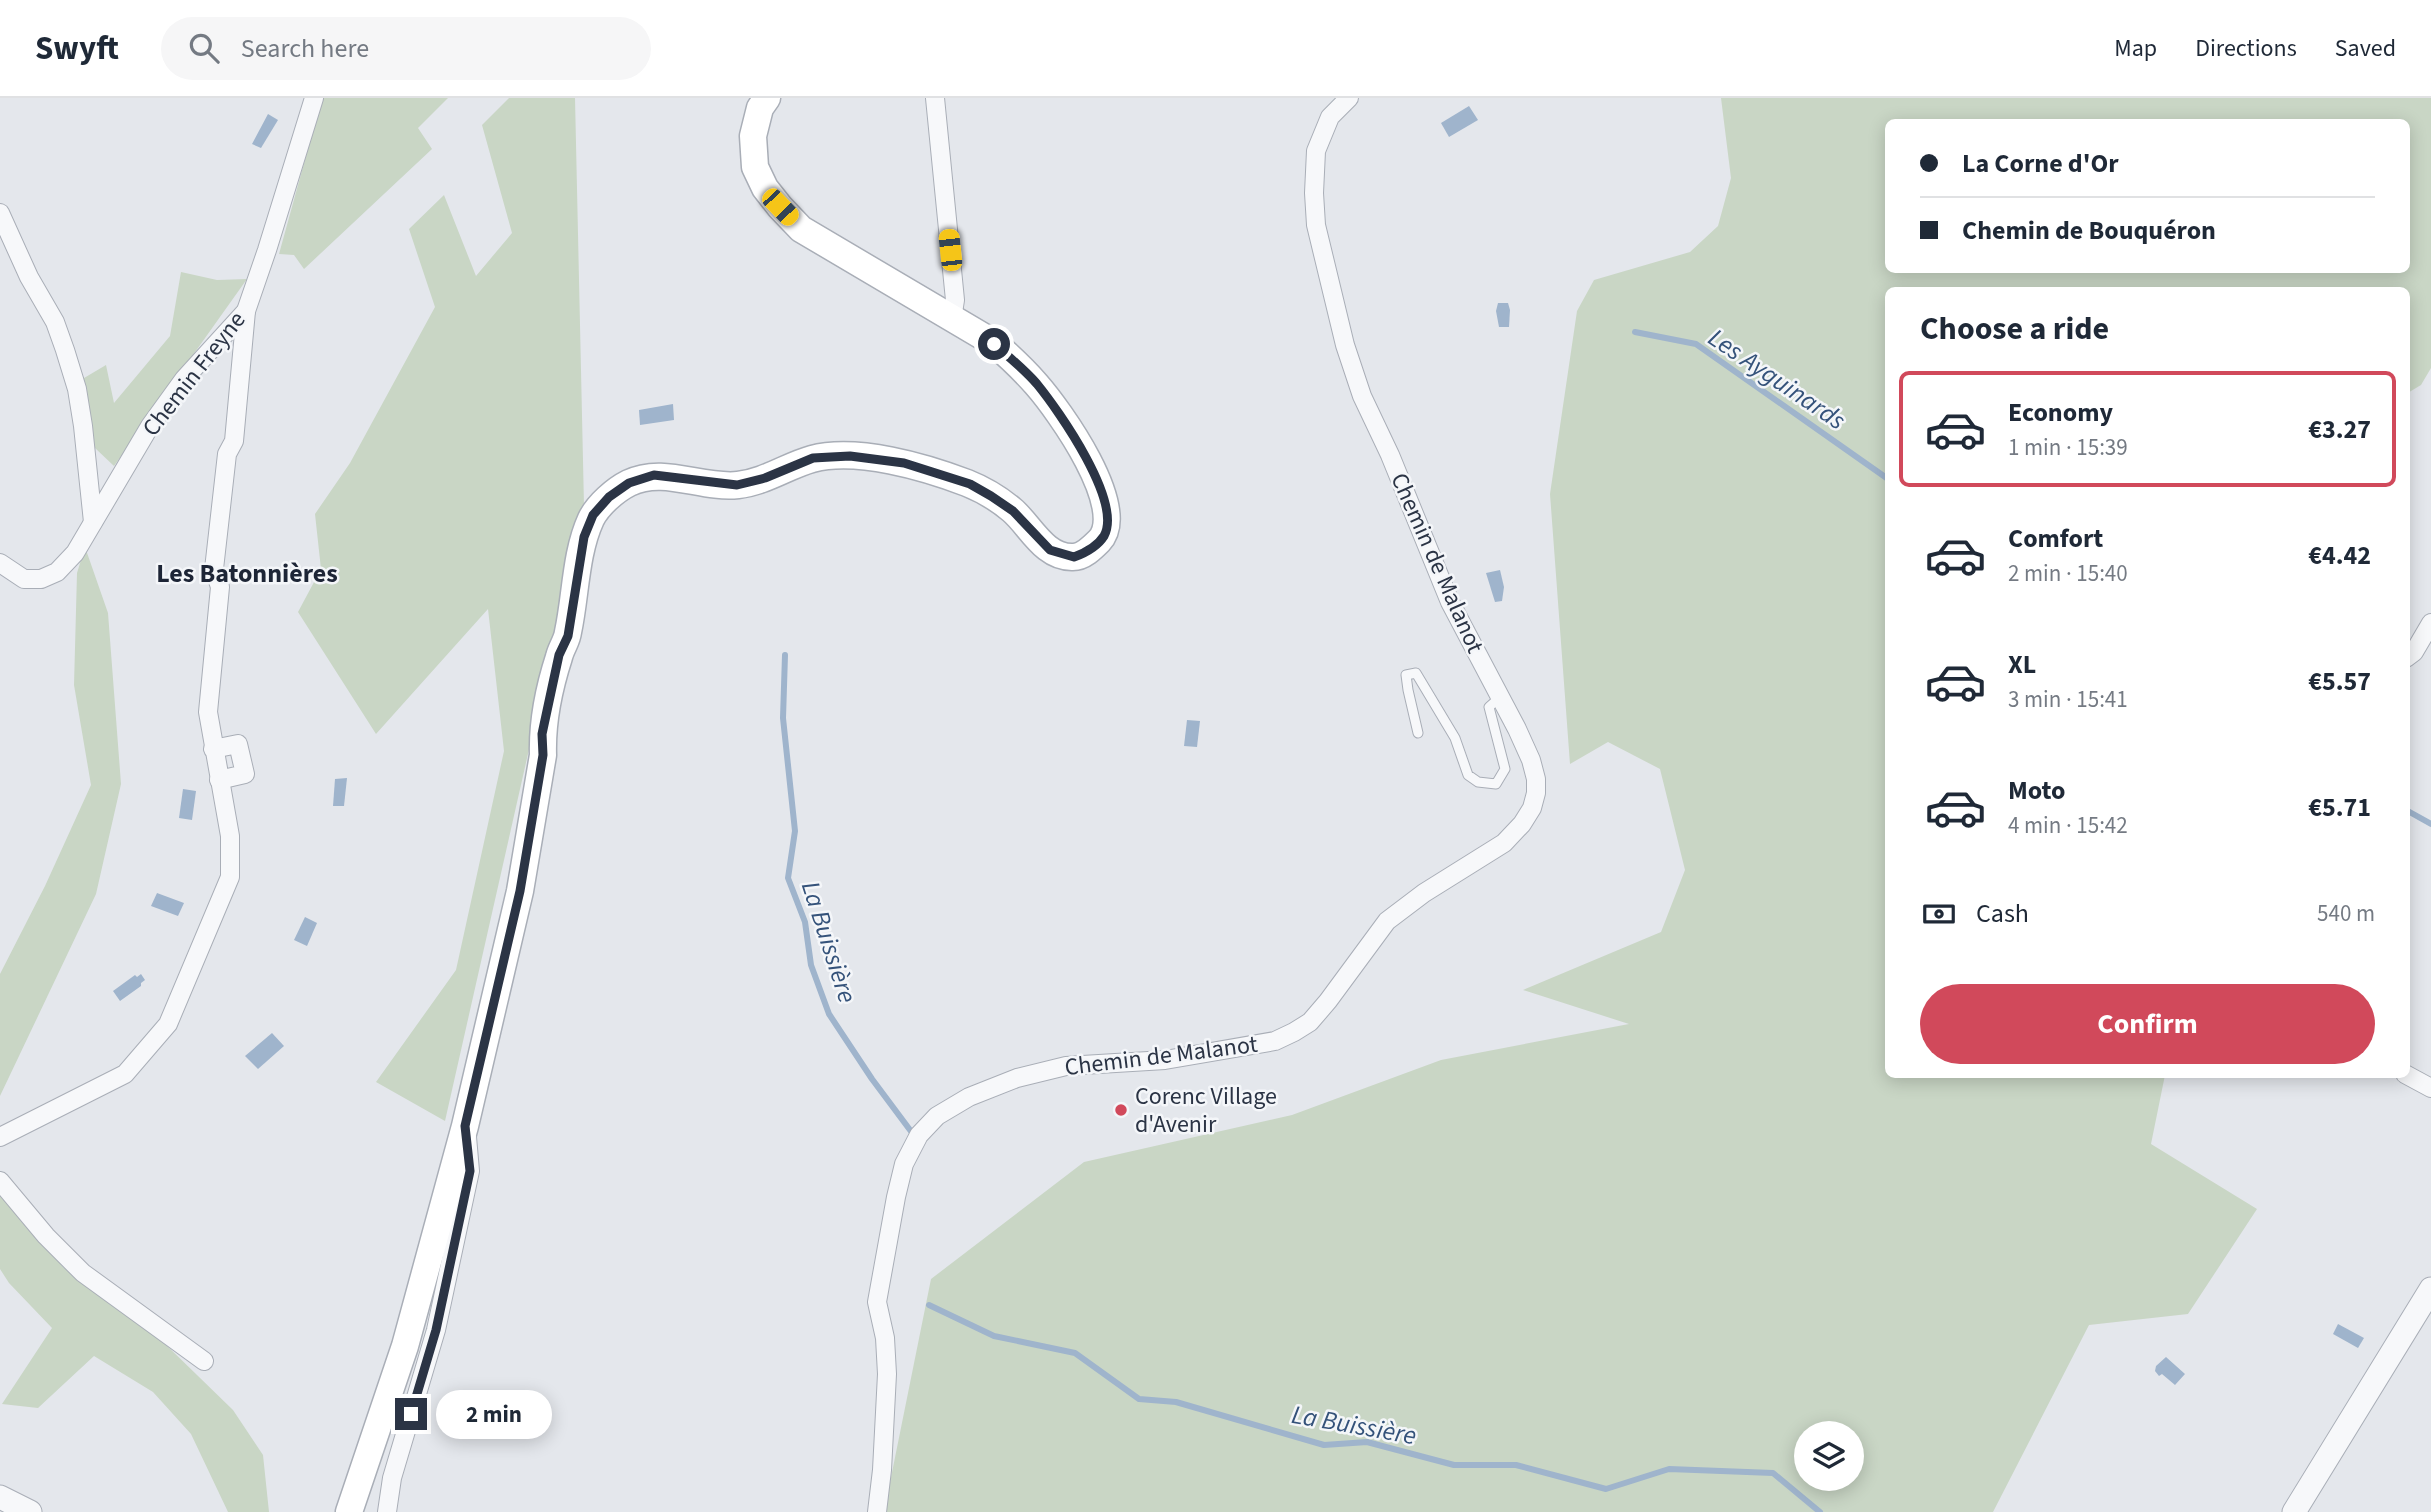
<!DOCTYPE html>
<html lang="en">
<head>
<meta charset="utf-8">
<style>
	:root { --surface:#fff; --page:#f6f6f7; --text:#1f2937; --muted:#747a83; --line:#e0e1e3; --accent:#d1495b }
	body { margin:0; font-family:"Source Sans 3",sans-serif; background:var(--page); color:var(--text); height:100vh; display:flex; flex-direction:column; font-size:26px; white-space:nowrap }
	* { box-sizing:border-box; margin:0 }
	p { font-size:23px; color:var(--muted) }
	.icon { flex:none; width:38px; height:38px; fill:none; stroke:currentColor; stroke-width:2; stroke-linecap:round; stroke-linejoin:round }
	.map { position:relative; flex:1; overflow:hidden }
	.side { position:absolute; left:1885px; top:189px; width:525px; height:791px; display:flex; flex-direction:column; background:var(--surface); border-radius:10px; box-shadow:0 4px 18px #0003 }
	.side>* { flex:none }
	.top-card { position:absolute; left:1885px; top:21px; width:525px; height:154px; border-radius:10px; box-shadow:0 4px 18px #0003; display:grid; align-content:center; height:154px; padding:0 35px; background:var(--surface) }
	.tools { position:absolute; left:1794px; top:1323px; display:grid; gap:14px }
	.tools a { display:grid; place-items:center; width:70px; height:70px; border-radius:50%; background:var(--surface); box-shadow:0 4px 18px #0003; font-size:35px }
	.end { position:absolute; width:32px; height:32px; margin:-16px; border:9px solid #2b3445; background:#fff; box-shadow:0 0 0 4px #fff }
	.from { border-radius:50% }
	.bubble { position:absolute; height:49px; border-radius:24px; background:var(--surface); box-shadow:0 4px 18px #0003; font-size:23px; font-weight:700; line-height:49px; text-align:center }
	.car { position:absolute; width:21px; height:42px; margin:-21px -10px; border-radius:9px; box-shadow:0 0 5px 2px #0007; background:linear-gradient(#f5c518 24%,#345 0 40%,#f5c518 0 76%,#345 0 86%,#f5c518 0) }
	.top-card b { display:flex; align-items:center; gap:24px; height:66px; font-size:26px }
	.top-card b+b { border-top:2px solid var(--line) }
	.top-card i { width:18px; height:18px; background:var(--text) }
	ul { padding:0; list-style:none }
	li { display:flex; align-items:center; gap:21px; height:116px; margin:0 14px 10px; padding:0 21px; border:4px solid transparent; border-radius:10px }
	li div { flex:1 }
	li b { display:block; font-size:26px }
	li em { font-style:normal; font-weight:700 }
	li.selected { border-color:var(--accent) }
	li>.icon { width:63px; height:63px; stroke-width:1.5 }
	h2 { padding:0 35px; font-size:32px; line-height:84px }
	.pay { display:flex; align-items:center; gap:18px; height:77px; padding:0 35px; font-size:26px }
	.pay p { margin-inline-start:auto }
	.cta { display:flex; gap:14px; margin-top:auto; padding:14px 35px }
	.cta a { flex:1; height:80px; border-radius:42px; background:var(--accent); color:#fff; font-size:28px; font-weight:700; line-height:80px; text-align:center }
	header { display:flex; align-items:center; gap:42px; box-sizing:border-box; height:98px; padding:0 35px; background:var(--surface); border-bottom:2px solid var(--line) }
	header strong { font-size:33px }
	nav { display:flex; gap:38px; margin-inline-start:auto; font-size:24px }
	.search { width:490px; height:63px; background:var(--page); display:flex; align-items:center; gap:18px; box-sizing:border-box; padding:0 24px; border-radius:38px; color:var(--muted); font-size:26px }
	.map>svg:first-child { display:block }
	.green { fill:#c9d6c5; fill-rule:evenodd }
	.water { fill:#9fb4cc }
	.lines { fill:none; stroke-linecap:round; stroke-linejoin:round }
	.stream { stroke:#9fb4cc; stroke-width:6 }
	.service-casing { stroke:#a9aeb7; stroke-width:11 }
	.minor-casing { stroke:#a9aeb7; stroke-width:20 }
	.tertiary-casing { stroke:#a9aeb7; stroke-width:25 }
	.secondary-casing { stroke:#a9aeb7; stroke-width:29 }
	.service { stroke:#f7f8fa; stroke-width:9 }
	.minor { stroke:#f7f8fa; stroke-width:18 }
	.tertiary { stroke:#f7f8fa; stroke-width:23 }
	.secondary { stroke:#fff; stroke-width:26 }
	.route { stroke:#2b3445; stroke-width:9 }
	.poi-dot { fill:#d1495b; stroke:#f4f6f9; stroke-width:2.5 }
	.labels { text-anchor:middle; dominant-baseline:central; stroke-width:5; stroke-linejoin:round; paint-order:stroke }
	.street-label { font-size:24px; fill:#2b3445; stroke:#f4f6f9 }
	.poi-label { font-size:24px; fill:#2b3445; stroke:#f4f6f9; text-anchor:start }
	.water-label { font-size:26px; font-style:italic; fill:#34527a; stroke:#f4f6f9 }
	.neighbourhood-label { font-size:26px; font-weight:bold; fill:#1d2536; stroke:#f4f6f9 }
</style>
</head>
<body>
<header>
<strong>Swyft</strong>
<div class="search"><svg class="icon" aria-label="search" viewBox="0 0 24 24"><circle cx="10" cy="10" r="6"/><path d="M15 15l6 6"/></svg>Search here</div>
<nav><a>Map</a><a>Directions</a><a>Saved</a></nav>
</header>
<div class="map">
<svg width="2431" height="1414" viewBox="0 0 2431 1414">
	<rect width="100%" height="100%" fill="#e4e7ec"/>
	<!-- green -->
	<g class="green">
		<path d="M322,0H448L418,30L432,51L304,171L294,157L279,156Z"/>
		<path d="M509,0H575L584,408L445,1023L376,984L456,872L504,653L488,511L376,636L298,514L321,471L315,416L350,365L435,209L409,131L444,97L476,178L512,135L482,27Z"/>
		<path d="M1721,0H2431V270L2421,287L2406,296V192H1888V976L2165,977L2151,1046L2257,1111L2188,1216L2089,1227L1993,1414H884L931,1181L1084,1064L1292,1017L1441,962L1629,926L1523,892L1661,834L1685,772L1660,671L1608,644L1570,666L1550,396L1577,213L1594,182L1690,154L1718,128L1731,80ZM1888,24H2406V172H1888ZM1806,1335H1852V1381H1806Z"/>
		<path d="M181,174L217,182L247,181L114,368L95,350L79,283L106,267L114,305L170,238Z"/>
		<path d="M85,449L108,515L121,686L96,796L0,998V876L45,788L91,687L74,587L77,475Z"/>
		<path d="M0,1089L63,1169L161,1242L233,1312L263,1357L269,1414H228L191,1336L153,1294L94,1258L38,1310L2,1306L52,1230L9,1185L0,1171Z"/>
	</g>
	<!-- water -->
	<g class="water">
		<path d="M1469,8L1478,22L1449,39L1441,25Z"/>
		<path d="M268,16L278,22L261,50L252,46Z"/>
		<path d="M1498,205H1508L1510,212L1509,229H1499L1496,213Z"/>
		<path d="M673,306L674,322L640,327L639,312Z"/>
		<path d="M1500,472L1504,489L1502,503L1495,504L1486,475Z"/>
		<path d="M1187,622L1200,623L1197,649L1184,648Z"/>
		<path d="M347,680L344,708H333L335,681Z"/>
		<path d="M183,691L196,693L192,722L179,720Z"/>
		<path d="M157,795L184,805L178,818L151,808Z"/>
		<path d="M305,819L317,825L307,848L294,842Z"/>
		<path d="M141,876L145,882L141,885V888L120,903L113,893L135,877L137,879Z"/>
		<path d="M272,935L284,948L258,971L245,958Z"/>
		<path d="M2338,1226L2364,1240L2358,1250L2333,1236Z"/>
		<path d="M2166,1259L2185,1276L2175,1287L2162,1276L2159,1278L2155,1273L2156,1268Z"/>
	</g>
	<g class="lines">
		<!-- stream -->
		<g class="stream">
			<path d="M1635,234L1696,246L1888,381"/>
			<path d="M785,557L783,620L795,733L788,780L805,824L811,867L829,916L872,981L913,1036"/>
			<path d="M2406,712L2431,726"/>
			<path d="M929,1207L994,1238L1075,1255L1139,1301L1176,1304L1324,1347L1367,1344L1454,1367H1516L1606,1391L1669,1371L1773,1375L1820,1414"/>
		</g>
		<defs>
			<path id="service" d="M1418,635L1408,592L1406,577L1416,575L1455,640L1468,677L1478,684L1496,686L1505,671L1489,609L1499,600"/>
			<g id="minor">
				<path d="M935,0L955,202L952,221"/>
				<path d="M0,115L29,179L55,224L65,252L77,291L83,328L93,424"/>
				<path d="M0,465L24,481H41L57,474L75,455L150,328L184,281L246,213L267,152L314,0"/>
				<path d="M2406,560L2414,554L2431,525"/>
				<path d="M213,651L238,646L245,676L219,682"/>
				<path d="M2405,976L2431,990"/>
				<path d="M0,1039L125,976L168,926L230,779V738L208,614L220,489L214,471L227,356L234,343L246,213"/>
				<path d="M0,1083L46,1138L83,1175L204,1263"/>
				<path d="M387,1414L392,1380L436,1232L470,1073L467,1039"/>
				<path d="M877,1414L882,1372L887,1276L885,1240L877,1204L896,1099L904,1066L919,1037L937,1018L969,999L1017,980L1066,968L1165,962L1275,943L1294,934L1310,924L1328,903L1387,823L1424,795L1504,745L1522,726L1532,710L1536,695V681L1531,662L1517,631L1450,504L1390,357L1362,298L1345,247L1316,127L1314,95L1316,53L1330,19L1349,0"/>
			</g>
			<g id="tertiary">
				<path d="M0,1399L30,1414"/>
				<path d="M2294,1414L2431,1191"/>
			</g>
			<path id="secondary" d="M349,1414L405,1248L465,1028L520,793L543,657C542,625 549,590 559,559C561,550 567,543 568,534C576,497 575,456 591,421C598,407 615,392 629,385C664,368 701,391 738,387C765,384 787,368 812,361C857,349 925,369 967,385C982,391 999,401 1012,412C1030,427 1044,460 1073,459C1083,459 1092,450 1099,443C1130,411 1059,312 1036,286C1023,271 1009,258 994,245L801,131L780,109L765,90L755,69L753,38L760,10L767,0"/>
		</defs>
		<!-- service casing -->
		<use href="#service" class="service-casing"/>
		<!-- minor casing -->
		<use href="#minor" class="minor-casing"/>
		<!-- tertiary casing -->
		<use href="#tertiary" class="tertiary-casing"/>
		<!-- secondary casing -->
		<use href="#secondary" class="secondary-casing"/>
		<!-- service -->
		<use href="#service" class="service"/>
		<!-- minor -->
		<use href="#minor" class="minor"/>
		<!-- tertiary -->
		<use href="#tertiary" class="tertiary"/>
		<!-- secondary -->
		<use href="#secondary" class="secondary"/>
	</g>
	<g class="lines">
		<!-- route -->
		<path class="route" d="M411,1316L436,1232L470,1073L465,1028L520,793L543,657L542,636L559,557L568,538L584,439L593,417L609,399L629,385L654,377L737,387L765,380L813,360L831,359L850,358L904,365L970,386L991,398L1013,413L1050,452L1074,459C1085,455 1097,449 1104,438C1123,404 1059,313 1037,286C1024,271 1009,259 994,246"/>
	</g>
	<!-- markers -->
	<circle class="poi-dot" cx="1121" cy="1012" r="7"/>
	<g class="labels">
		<!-- street labels -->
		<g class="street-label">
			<text transform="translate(194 276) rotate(-52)">Chemin Freyne</text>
			<text transform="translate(1437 465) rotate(66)">Chemin de Malanot</text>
			<text transform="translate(1161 958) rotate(-7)">Chemin de Malanot</text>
		</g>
		<!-- poi labels -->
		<g class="poi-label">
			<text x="1135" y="998">Corenc Village<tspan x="1135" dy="28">d'Avenir</tspan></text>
		</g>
		<!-- water labels -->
		<g class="water-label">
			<text transform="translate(1777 281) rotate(34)">Les Ayguinards</text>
			<text transform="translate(829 844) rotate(72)">La Buissière</text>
			<text transform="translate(1354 1327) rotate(10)">La Buissière</text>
		</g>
		<!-- neighbourhood labels -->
		<g class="neighbourhood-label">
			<text x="247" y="475">Les Batonnières</text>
		</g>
	</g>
</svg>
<div class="tools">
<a><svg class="icon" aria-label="layers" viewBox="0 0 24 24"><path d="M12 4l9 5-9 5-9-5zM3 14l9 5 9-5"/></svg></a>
</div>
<i class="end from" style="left:994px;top:246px"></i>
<i class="end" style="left:411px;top:1316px"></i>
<div class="bubble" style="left:436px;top:1292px;width:116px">2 min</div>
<i class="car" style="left:780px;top:109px;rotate:136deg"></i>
<i class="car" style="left:950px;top:152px;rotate:354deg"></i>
<div class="top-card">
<b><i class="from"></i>La Corne d'Or</b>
<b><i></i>Chemin de Bouquéron</b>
</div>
<section class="side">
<h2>Choose a ride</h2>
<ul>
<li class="selected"><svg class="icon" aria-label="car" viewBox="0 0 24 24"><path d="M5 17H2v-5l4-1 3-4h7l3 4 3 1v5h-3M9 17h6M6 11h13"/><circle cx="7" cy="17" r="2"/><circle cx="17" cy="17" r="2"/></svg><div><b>Economy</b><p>1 min · 15:39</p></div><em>€3.27</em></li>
<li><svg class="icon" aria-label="car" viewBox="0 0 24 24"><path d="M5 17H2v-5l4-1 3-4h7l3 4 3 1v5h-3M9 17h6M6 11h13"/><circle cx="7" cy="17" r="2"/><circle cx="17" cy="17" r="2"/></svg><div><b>Comfort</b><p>2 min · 15:40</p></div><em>€4.42</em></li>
<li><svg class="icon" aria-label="car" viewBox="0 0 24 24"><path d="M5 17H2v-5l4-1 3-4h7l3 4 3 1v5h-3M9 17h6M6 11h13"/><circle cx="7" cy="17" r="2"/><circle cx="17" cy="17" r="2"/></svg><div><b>XL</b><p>3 min · 15:41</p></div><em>€5.57</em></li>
<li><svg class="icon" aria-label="car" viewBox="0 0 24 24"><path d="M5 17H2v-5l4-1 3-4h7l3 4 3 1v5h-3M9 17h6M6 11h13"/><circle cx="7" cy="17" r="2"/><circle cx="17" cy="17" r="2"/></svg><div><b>Moto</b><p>4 min · 15:42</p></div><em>€5.71</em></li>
</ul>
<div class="pay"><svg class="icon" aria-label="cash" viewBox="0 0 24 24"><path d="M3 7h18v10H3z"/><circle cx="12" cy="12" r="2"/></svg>Cash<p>540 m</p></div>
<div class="cta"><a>Confirm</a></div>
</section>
</div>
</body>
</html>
